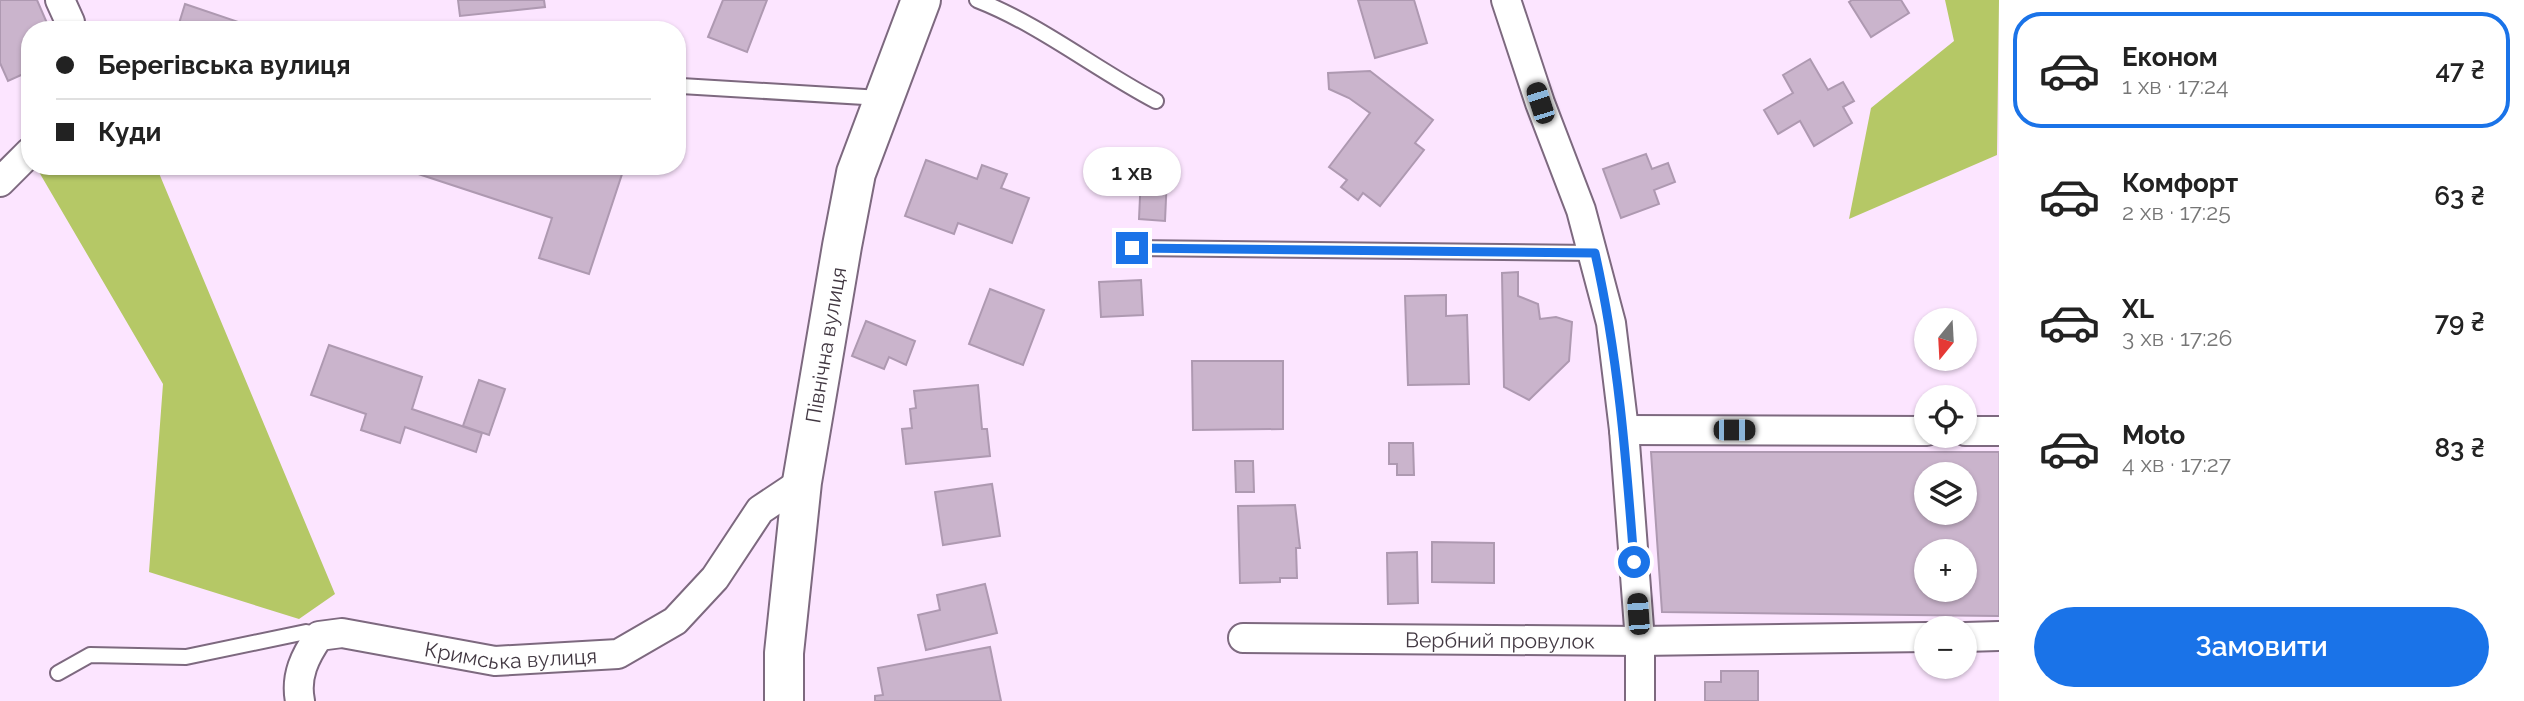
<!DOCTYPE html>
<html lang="uk">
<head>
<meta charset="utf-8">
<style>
	:root { --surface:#fff; --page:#f6f6f6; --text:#222; --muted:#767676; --line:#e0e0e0; --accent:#1a73e8 }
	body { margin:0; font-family:Raleway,sans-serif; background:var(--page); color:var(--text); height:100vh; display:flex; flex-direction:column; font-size:26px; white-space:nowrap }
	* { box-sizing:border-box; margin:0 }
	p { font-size:23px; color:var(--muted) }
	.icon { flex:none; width:38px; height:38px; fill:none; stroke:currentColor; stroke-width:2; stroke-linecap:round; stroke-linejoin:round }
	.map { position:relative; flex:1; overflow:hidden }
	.sheet { display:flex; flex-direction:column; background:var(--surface); width:525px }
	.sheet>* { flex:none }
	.banner { position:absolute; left:21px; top:21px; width:665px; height:154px; border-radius:28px; box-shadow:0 2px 5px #0004; display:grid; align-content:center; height:154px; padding:0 35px; background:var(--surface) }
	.needle { width:46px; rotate:198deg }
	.fabs { position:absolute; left:1914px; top:308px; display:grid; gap:14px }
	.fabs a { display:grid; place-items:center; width:63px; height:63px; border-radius:50%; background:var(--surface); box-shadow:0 2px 5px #0004; font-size:35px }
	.end { position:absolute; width:32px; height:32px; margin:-16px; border:9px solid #1a73e8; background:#fff; box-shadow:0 0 0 4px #fff }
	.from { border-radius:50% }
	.bubble { position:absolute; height:49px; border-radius:24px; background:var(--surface); box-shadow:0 2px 5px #0004; font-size:23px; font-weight:600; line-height:49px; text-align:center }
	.car { position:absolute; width:21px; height:42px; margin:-21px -10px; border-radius:9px; box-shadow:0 0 5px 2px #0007; background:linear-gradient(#222 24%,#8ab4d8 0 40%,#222 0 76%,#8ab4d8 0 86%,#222 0) }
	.banner b { display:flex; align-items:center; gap:24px; height:66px; font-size:26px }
	.banner b+b { border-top:2px solid var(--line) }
	.banner i { width:18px; height:18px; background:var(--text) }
	ul { padding:12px 0 0; list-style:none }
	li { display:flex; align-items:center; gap:21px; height:116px; margin:0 14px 10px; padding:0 21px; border:4px solid transparent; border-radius:28px }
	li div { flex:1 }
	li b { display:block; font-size:26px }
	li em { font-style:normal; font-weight:600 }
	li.current { border-color:var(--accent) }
	li>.icon { width:63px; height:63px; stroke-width:1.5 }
	.action { display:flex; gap:14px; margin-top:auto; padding:14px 35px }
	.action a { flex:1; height:80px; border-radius:42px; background:var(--accent); color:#fff; font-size:28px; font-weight:600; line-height:80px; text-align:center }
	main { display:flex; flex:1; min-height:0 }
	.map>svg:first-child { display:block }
	.forest { fill:#b5c866 }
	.building { fill:#cab4cc; stroke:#ae99b1; stroke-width:2; fill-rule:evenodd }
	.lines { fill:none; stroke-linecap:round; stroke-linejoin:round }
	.lane-casing { stroke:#7d697f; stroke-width:18 }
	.street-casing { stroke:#7d697f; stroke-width:32 }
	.secondary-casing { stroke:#7d697f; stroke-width:42 }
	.lane { stroke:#fff; stroke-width:14 }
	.street { stroke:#fff; stroke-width:28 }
	.secondary { stroke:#fff; stroke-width:38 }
	.route { stroke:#1a73e8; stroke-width:9 }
	.labels { text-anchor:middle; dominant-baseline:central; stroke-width:6; stroke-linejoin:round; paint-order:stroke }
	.street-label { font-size:21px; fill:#423842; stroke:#fff }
</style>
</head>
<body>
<main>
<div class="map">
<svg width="1999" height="701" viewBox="0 0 1999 701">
	<rect width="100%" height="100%" fill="#fce5ff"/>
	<!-- forest -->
	<g class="forest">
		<path d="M1945,0H1999L1997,155L1849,219L1871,108L1954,41Z"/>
		<path d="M41,166H156L335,594L299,619L149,572L163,384L39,172Z"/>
	</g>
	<!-- building -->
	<g class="building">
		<path d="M0,0H37L50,30H30V71L8,81L0,63Z"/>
		<path d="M458,0H544L545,7L460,16Z"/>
		<path d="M723,0H767L747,52L708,37Z"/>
		<path d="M1358,0H1414L1427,43L1375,58Z"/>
		<path d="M1852,0H1901L1909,13L1871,37L1849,2Z"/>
		<path d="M185,4L262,30H177Z"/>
		<path d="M1810,59L1828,90L1843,82L1854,101L1843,107L1852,123L1814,146L1800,121L1778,134L1764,110L1793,93L1783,75Z"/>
		<path d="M1370,71L1433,120L1415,143L1424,150L1380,206L1363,193L1358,200L1341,187L1347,180L1329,167L1370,113L1349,98L1329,89L1328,73Z"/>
		<path d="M1646,154L1652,169L1668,163L1675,182L1654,190L1659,204L1621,218L1603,169Z"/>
		<path d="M926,160L977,179L982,165L1007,174L1001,188L1029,198L1012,243L958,223L954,234L905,216Z"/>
		<path d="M394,166H619L624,168L589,274L539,258L552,218Z"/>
		<path d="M1141,175L1167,176L1165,221L1139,219Z"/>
		<path d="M1518,272V296L1538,304L1540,319L1556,317L1572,322L1569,361L1529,400L1504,387L1502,273Z"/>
		<path d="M1141,280L1143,315L1101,317L1099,282Z"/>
		<path d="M990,289L1044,310L1023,365L969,344Z"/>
		<path d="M1446,295V316L1467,315L1469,384L1408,385L1405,296Z"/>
		<path d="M866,321L915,341L906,365L889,357L884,369L852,356Z"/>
		<path d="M329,345L422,377L412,409L482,433L476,452L405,427L400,443L361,430L366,414L311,395Z"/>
		<path d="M1192,361H1283V429L1193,430Z"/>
		<path d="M479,380L505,389L489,435L463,426Z"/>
		<path d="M978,385L982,429H987L990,456L906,464L902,429L912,428L910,409L916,408L914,391Z"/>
		<path d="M1389,443H1413L1414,475H1397V464H1389Z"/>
		<path d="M1651,452H1999V616L1662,612ZM1927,474H1965V513H1927ZM1927,551H1965V590H1927Z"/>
		<path d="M1235,461H1253L1254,492H1236Z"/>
		<path d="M992,484L1000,536L943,545L935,492Z"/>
		<path d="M1295,505L1300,548H1296L1297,578H1280V582L1240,583L1238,506Z"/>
		<path d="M1432,542L1494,543V583L1432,582Z"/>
		<path d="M1417,552L1418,603L1388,604L1387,553Z"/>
		<path d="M985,584L997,633L926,650L918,615L940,610L937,595Z"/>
		<path d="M990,647L1001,701H875V696L883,695L878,668Z"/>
		<path d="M1721,671H1758V701H1705V682H1721Z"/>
	</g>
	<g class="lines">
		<defs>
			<g id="lane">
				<path d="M977,0C1041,25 1095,69 1156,101"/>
				<path d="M681,86L881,98"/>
				<path d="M1132,248L1595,253"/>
				<path d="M58,673L90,655L186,657L306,632L319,636"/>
			</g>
			<g id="street">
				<path d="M60,0L70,22V30"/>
				<path d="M1506,0L1540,103L1581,210L1611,323L1624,430L1640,641V701"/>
				<path d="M0,182L30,152"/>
				<path d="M1624,430L1927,431"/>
				<path d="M1965,431H1999"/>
				<path d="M1965,637L1999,636"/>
				<path id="s1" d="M1243,638L1640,641L1927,637"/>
				<path id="s2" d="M300,701C295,676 305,656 319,636L342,633L495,661L618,654L675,621L715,578L760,510L802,482"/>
			</g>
			<g id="secondary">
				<path id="s3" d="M784,701V653L802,482L842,246L856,173L921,0"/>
			</g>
		</defs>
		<!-- lane casing -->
		<use href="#lane" class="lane-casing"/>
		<!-- street casing -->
		<use href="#street" class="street-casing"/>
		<!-- secondary casing -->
		<use href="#secondary" class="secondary-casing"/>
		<!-- lane -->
		<use href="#lane" class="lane"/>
		<!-- street -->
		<use href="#street" class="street"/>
		<!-- secondary -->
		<use href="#secondary" class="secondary"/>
	</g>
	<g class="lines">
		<!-- route -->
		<path class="route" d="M1132,248L1595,253C1618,355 1626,457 1634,562"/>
	</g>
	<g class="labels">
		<!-- street labels -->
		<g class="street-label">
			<text stroke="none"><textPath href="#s3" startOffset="359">Північна вулиця</textPath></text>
			<text stroke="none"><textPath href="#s1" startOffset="257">Вербний провулок</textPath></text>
			<text stroke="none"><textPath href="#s2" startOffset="264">Кримська вулиця</textPath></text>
		</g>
	</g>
</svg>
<div class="fabs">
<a><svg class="needle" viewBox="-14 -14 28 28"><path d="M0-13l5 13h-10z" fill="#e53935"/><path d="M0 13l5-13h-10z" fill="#767676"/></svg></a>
<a><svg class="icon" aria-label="locate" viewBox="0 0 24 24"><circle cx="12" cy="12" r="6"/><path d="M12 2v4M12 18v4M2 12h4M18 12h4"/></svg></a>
<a><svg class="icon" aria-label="layers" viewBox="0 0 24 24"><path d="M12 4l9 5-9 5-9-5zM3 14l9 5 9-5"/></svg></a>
<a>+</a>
<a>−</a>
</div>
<i class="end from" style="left:1634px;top:562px"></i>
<i class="end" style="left:1132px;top:248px"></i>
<div class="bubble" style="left:1083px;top:147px;width:98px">1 хв</div>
<i class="car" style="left:1540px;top:103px;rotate:342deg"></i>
<i class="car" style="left:1734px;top:430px;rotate:90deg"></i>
<i class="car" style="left:1638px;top:614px;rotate:356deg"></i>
<div class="banner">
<b><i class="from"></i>Берегівська вулиця</b>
<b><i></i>Куди</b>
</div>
</div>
<section class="sheet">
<ul>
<li class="current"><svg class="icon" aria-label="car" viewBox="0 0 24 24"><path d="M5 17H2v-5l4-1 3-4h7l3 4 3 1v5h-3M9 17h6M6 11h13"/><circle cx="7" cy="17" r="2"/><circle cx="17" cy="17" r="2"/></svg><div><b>Економ</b><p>1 хв · 17:24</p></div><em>47 ₴</em></li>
<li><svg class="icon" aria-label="car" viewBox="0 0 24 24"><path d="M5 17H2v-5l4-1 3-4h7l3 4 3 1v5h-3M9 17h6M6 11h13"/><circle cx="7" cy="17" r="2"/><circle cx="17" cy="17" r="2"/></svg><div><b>Комфорт</b><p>2 хв · 17:25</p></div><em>63 ₴</em></li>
<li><svg class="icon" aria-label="car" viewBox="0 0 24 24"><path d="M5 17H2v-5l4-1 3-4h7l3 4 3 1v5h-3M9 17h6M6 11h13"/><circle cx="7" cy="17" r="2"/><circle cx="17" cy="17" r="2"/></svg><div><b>XL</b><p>3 хв · 17:26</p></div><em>79 ₴</em></li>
<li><svg class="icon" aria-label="car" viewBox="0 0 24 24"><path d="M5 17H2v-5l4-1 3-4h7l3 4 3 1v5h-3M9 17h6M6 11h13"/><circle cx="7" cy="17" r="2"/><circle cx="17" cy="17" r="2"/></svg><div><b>Moto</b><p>4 хв · 17:27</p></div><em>83 ₴</em></li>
</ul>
<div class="action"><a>Замовити</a></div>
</section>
</main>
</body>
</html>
